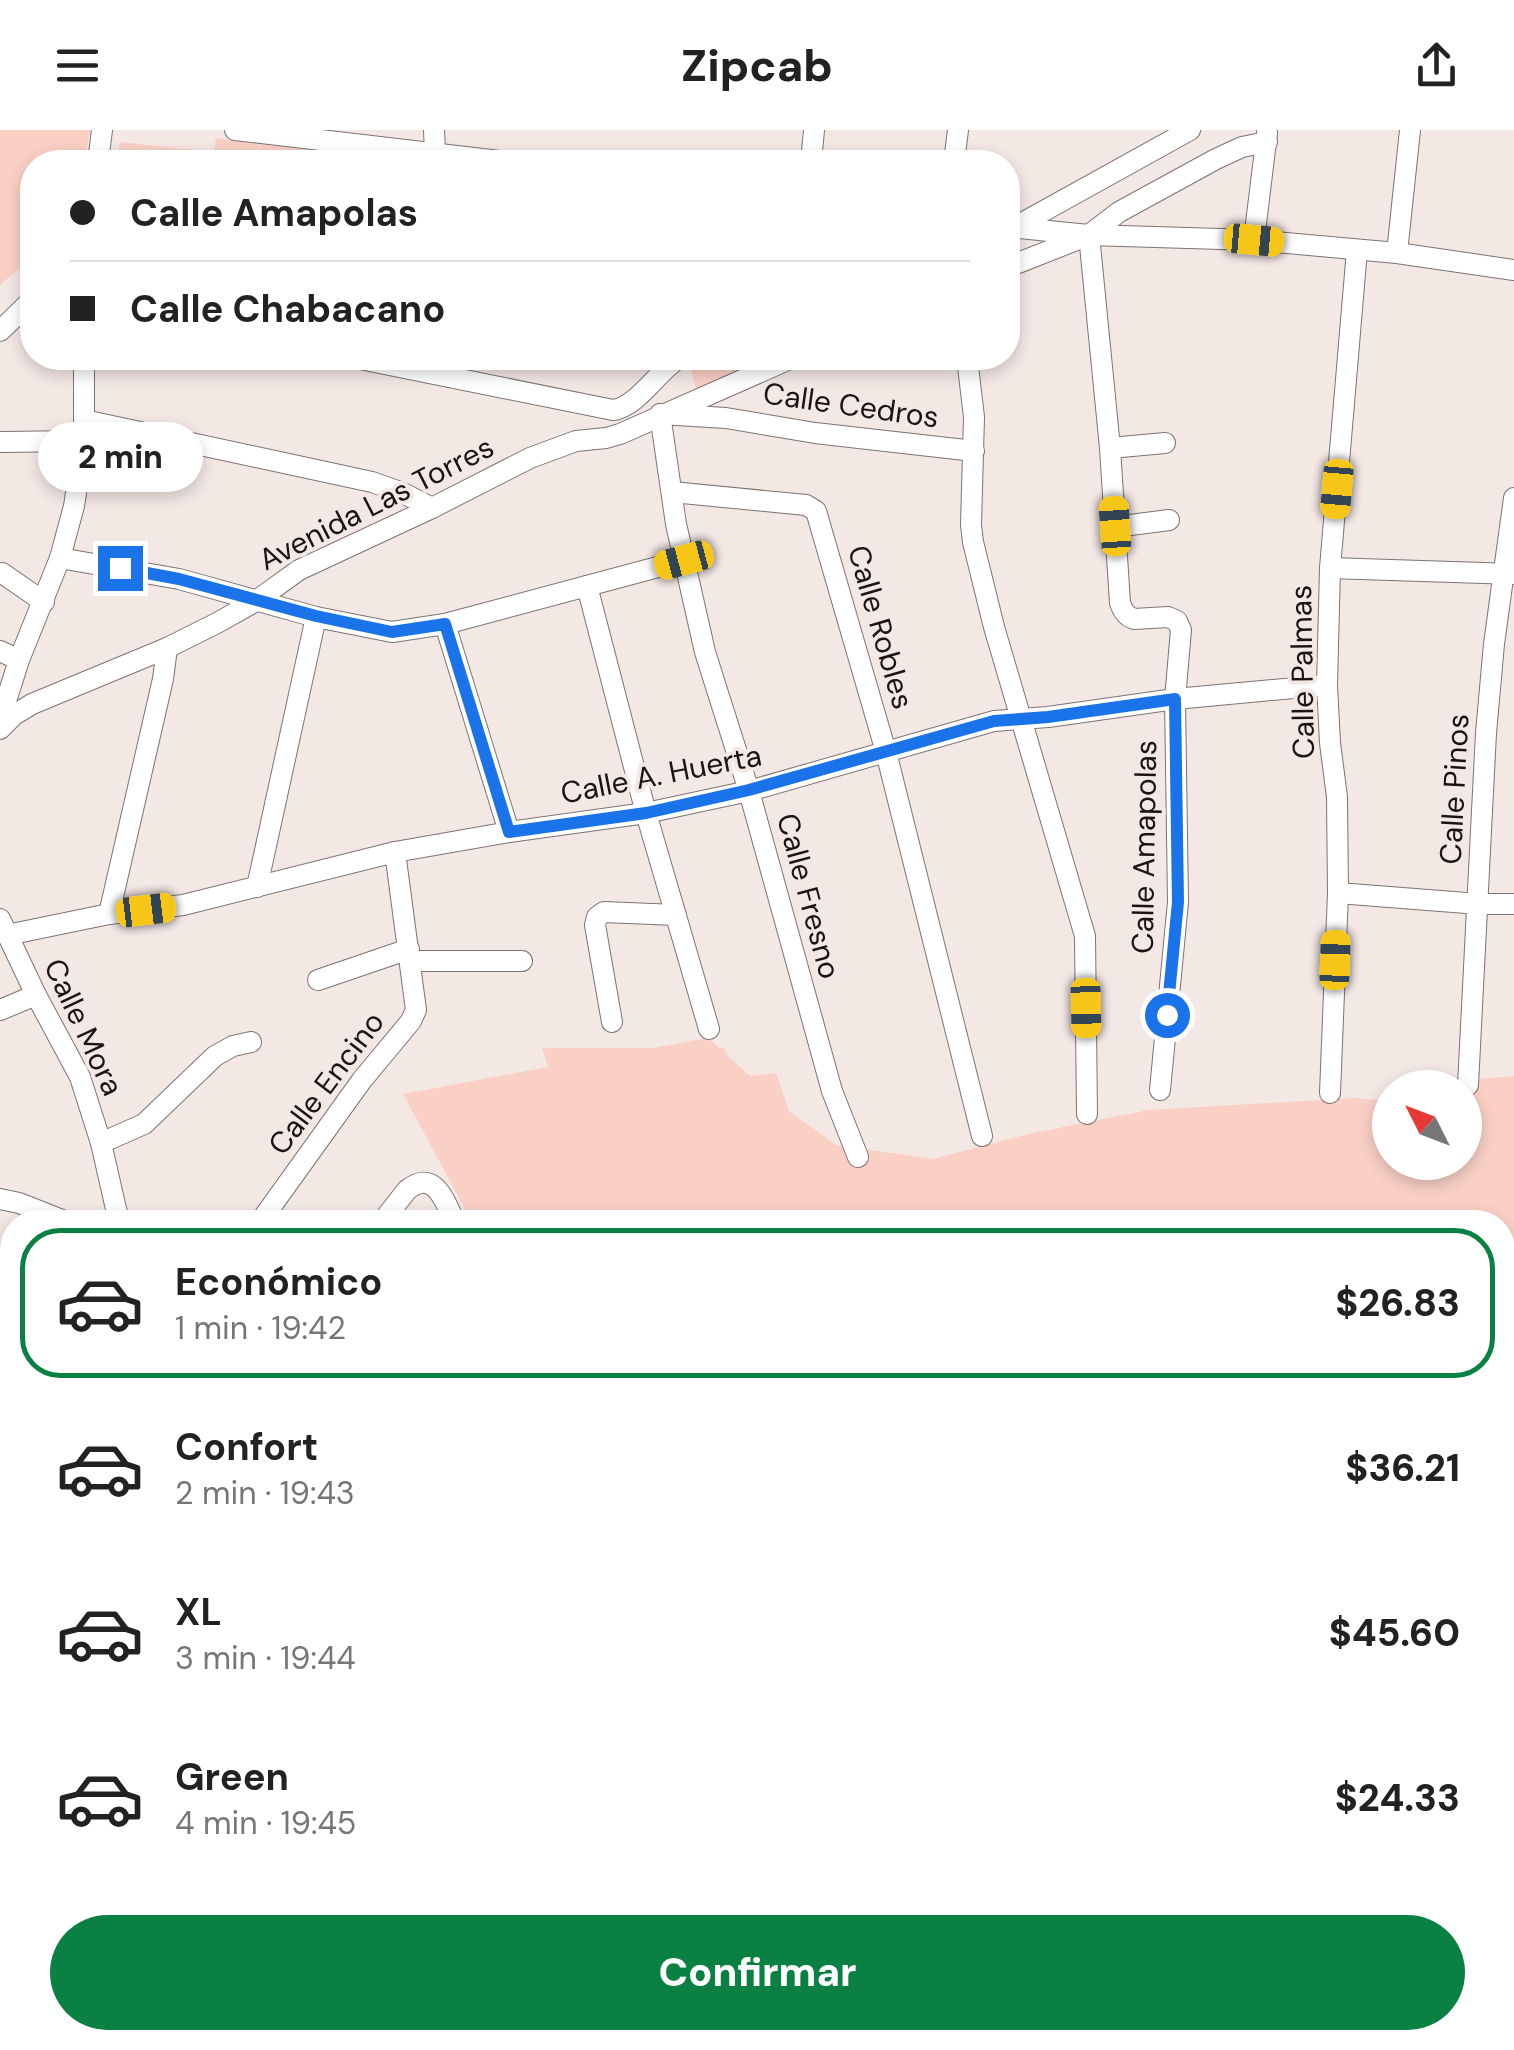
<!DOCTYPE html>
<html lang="es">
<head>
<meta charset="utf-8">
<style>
	:root { --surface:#fff; --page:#f6f6f6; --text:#222; --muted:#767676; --line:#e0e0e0; --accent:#0b8043 }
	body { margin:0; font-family:"DM Sans",sans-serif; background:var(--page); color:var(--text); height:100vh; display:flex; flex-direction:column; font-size:38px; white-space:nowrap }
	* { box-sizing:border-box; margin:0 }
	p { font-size:32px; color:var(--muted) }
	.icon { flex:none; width:55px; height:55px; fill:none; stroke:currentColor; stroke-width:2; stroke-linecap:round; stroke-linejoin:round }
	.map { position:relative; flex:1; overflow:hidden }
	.side { position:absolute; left:0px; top:1080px; width:1515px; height:840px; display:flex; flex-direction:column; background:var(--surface); border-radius:40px 40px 0 0; box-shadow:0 5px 15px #0003 }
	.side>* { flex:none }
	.banner { position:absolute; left:20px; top:20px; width:1000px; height:220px; border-radius:40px; box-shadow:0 5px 15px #0003; display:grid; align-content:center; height:220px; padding:0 50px; background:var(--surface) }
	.needle { width:65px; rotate:312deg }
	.fabs { position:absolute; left:1372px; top:940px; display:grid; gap:20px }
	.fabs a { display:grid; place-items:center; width:110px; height:110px; border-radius:50%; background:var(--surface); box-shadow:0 5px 15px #0003; font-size:50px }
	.end { position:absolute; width:45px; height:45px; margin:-22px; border:12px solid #1a73e8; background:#fff; box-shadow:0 0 0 5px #fff }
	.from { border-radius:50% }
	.bubble { position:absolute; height:70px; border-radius:35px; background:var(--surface); box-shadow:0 5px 15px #0003; font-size:32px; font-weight:800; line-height:70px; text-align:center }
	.car { position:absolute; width:30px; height:60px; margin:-30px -15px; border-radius:12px; box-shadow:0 0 8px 2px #0007; background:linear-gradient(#f5c518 24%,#345 0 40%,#f5c518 0 76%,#345 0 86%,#f5c518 0) }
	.banner b { display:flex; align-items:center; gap:35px; height:95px; font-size:38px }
	.banner b+b { border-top:2px solid var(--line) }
	.banner i { width:25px; height:25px; background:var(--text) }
	ul { padding:18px 0 0; list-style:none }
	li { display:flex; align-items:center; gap:30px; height:150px; margin:0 20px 15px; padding:0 30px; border:5px solid transparent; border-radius:40px }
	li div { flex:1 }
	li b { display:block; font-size:38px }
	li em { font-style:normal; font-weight:800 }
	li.current { border-color:var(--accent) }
	li>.icon { width:90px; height:90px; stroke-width:1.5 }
	.button { display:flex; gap:20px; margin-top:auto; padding:20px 50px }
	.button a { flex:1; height:115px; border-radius:60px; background:var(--accent); color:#fff; font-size:40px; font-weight:800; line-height:115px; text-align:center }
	header { display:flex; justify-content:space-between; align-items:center; height:130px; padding:0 50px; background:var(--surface); font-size:45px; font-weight:800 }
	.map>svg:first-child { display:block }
	.green { fill:#fad0c5 }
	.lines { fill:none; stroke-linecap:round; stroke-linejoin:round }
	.street-casing { stroke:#7d7370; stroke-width:22 }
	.street { stroke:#fff; stroke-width:20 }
	.route { stroke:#1a73e8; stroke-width:12 }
	.labels { text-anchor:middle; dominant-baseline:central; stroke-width:8; stroke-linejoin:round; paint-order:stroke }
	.street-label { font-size:30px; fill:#191514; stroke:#f4e8e5 }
</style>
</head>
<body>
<header><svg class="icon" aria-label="menu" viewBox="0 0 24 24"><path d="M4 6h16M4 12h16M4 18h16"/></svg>Zipcab<svg class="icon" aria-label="share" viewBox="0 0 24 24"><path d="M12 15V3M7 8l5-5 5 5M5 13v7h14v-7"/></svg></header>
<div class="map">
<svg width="1514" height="1920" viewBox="0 0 1514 1920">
	<rect width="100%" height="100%" fill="#f4e8e5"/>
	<!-- green -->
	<g class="green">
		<path d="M0,0H90V2L84,32H32V127L0,155Z"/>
		<path d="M216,8L412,32H117L120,12L214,22Z"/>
		<path d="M713,228H774L697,260L690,237Z"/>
		<path d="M708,908L719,918H724L728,926L750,946L776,943L789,981L836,1015L933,1029L1028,1004L1148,980L1354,968L1390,971V1032H1465V968L1472,970L1478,949L1514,946V1920H0V1361L12,1360V1908H1502V1092H472L403,964L548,937L542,918H653Z"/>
	</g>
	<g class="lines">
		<defs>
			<g id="street">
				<path d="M235,0L508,32"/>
				<path d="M434,0L435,23"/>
				<path d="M98,32L102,0"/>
				<path d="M811,32L814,0"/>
				<path d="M954,32L958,0"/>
				<path d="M1008,97L1089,105L1254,110L1397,123L1514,140"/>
				<path d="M1015,97L1190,0"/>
				<path d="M1089,105L1110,318L1120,473C1123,481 1126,486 1134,489L1168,487L1177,491L1181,500L1175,569L1178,772L1160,960"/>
				<path d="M1254,110L1267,3"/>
				<path d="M1397,123L1410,0"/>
				<path d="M1008,137L1089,105L1119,82L1216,29L1242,17L1267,12"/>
				<path d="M0,201L32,170"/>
				<path d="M355,228L613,280C637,277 658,241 679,228"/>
				<path d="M967,228L974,287L971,395L973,412L994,497L1085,806L1087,984"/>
				<path d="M84,290L372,352L403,363L432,378"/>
				<path d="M1,312L84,311"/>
				<path d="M1110,318L1165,313"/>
				<path d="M672,362L806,375L816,381L886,622L982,1006"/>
				<path d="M1115,397L1169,390"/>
				<path d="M60,428L179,449L316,487L392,502L445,494L684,430"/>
				<path d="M1330,438L1514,444"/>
				<path d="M2,443L44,472"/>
				<path d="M587,456L646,683L709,899"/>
				<path d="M445,494L509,702"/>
				<path d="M0,521L19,530"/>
				<path d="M0,590L19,530L60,428L74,376L84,311V228"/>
				<path d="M0,599L14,585L32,574L167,518L217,493L256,471L299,440L432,378L530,328L576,311L606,308L620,304L792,228"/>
				<path d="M257,757L316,487"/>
				<path d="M1338,763L1479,774H1514"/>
				<path d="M109,784L163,549L167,518"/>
				<path d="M0,789L36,865L80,947L101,1013L119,1092"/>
				<path d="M7,805L109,784L183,775L395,722L509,702L646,683L749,661L994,591L1048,587L1175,569L1327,555"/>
				<path d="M411,831H522"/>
				<path d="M318,850L409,819"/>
				<path d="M0,880L36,865"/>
				<path d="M612,892L595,795L597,787L604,782L676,785"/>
				<path d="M1468,955L1486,603L1494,514L1514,368"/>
				<path d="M1330,963L1338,763L1337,667L1330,613L1327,555L1330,438L1357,120"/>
				<path d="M101,1013L144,994L215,926L233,916L251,912"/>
				<path d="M858,1027L832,961L749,661L705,522L676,394L660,284L726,288L815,303L974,321"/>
				<path d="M0,1069L19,1073L67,1092"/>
				<path d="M260,1092L362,950L411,891L416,880L395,722"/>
				<path d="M382,1092L407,1060C435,1038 445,1072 455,1092"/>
				<path d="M0,1365H12"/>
				<path d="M0,1561L12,1543"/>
				<path d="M0,1637L12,1717"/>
			</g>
		</defs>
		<!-- street casing -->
		<use href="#street" class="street-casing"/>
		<!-- street -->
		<use href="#street" class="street"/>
	</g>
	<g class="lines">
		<!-- route -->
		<path class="route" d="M120,438L179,449L316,486L392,502L445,494L509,702L646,683L749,660L994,591L1048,587L1175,569L1178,772L1167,885"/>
	</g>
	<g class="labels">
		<!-- street labels -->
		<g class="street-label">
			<text transform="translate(851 275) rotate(8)">Calle Cedros</text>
			<text transform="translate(376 373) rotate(-27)">Avenida Las Torres</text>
			<text transform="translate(881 497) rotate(74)">Calle Robles</text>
			<text transform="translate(1302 542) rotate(-91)">Calle Palmas</text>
			<text transform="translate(661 644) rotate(-11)">Calle A. Huerta</text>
			<text transform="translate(1454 659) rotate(-87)">Calle Pinos</text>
			<text transform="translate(1144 717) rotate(-89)">Calle Amapolas</text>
			<text transform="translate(809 766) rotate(75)">Calle Fresno</text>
			<text transform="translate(84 897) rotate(65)">Calle Mora</text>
			<text transform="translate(326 953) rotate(-53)">Calle Encino</text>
		</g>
	</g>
</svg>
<div class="fabs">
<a><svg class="needle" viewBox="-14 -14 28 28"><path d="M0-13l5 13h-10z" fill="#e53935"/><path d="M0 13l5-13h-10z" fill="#767676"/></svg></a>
</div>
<i class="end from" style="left:1167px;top:885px"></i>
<i class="end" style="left:120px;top:438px"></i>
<div class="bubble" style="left:38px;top:292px;width:165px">2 min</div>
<i class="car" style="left:1254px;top:110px;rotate:95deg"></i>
<i class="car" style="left:1337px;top:359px;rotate:185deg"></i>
<i class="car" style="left:1115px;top:396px;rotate:356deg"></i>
<i class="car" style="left:684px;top:430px;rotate:255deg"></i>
<i class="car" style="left:146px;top:780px;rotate:83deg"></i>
<i class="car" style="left:1335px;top:830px;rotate:2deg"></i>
<i class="car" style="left:1086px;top:878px;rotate:179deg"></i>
<div class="banner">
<b><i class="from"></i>Calle Amapolas</b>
<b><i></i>Calle Chabacano</b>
</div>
<section class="side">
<ul>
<li class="current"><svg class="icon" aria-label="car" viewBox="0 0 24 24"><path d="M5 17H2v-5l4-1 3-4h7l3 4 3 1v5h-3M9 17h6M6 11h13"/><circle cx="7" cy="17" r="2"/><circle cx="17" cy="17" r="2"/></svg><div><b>Económico</b><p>1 min · 19:42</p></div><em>$26.83</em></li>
<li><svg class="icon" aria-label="car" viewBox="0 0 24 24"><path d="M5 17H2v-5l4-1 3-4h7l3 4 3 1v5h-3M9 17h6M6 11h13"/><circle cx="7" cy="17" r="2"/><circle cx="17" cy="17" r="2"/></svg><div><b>Confort</b><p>2 min · 19:43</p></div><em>$36.21</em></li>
<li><svg class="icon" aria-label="car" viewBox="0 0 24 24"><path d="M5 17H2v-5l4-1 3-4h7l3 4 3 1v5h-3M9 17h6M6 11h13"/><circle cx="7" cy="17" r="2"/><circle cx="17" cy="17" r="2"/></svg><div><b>XL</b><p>3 min · 19:44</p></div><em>$45.60</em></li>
<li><svg class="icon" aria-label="car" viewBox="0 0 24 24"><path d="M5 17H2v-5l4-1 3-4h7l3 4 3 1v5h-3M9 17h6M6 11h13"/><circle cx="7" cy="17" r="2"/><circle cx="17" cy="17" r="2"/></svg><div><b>Green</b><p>4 min · 19:45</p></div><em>$24.33</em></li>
</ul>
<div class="button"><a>Confirmar</a></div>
</section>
</div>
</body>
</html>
